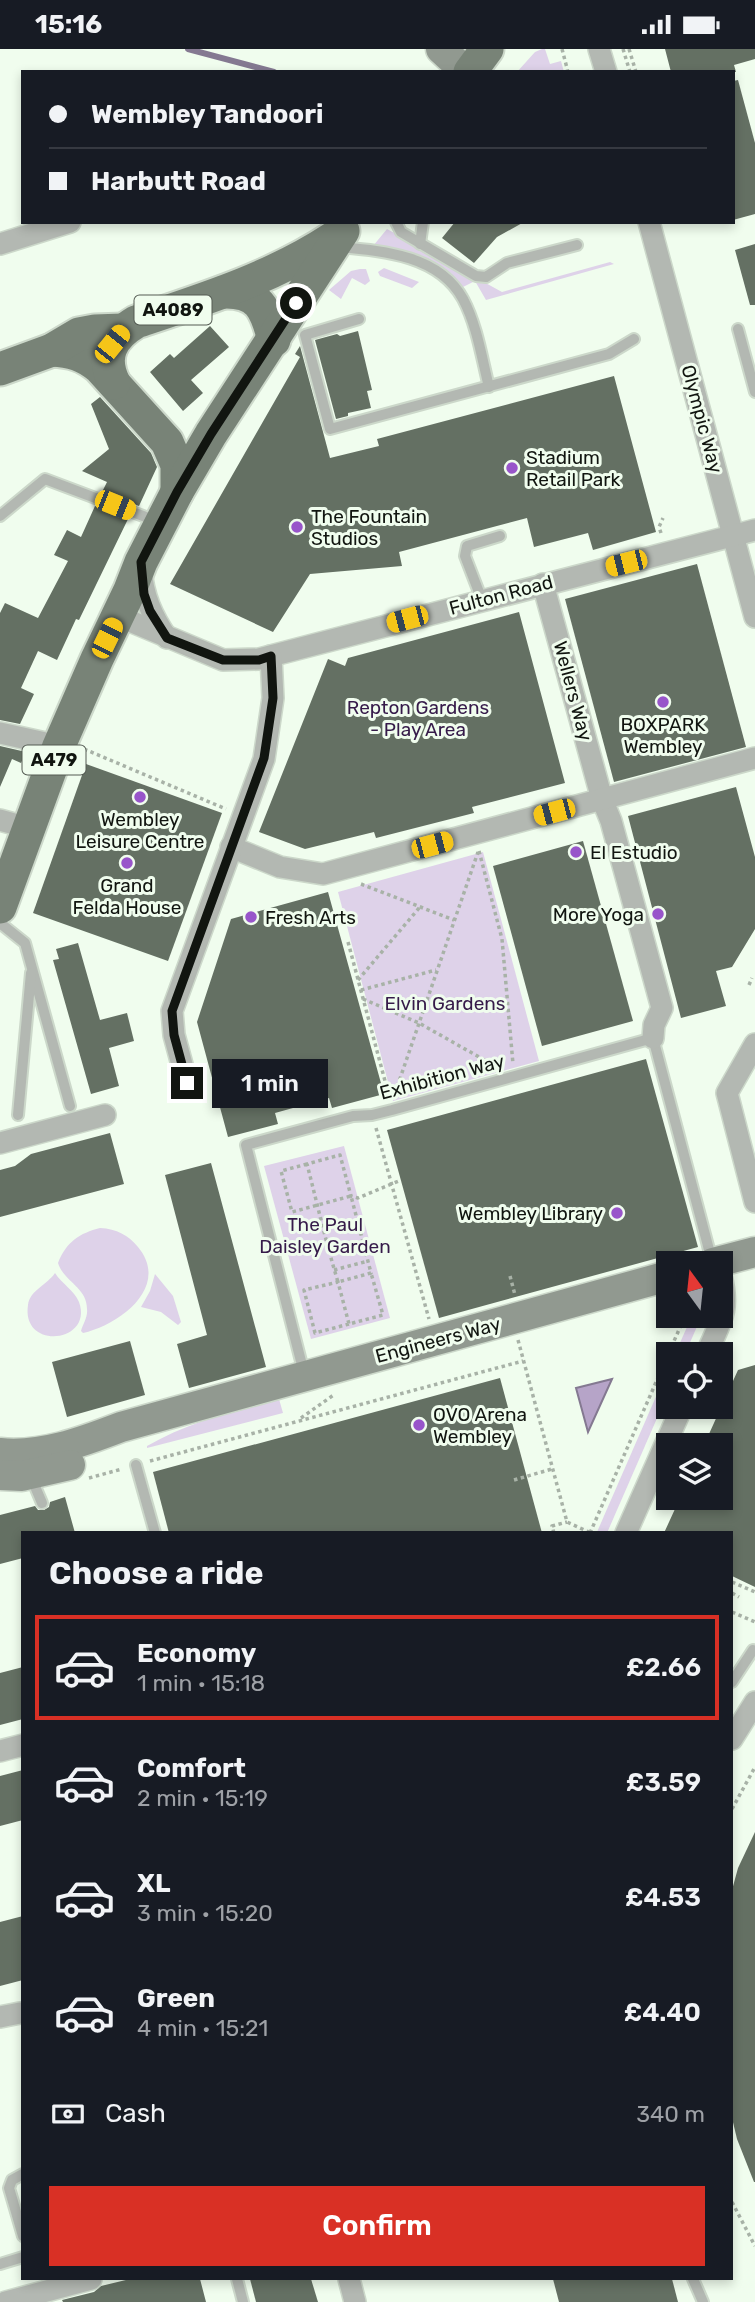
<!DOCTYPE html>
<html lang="en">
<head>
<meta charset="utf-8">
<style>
	:root { --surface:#171b24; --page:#20242c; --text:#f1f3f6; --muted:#9ea1a6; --line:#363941; --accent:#d93025 }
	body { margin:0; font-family:Rubik,sans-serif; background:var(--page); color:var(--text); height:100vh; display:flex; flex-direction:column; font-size:26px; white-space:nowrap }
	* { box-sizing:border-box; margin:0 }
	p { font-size:23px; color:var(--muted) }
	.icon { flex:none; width:38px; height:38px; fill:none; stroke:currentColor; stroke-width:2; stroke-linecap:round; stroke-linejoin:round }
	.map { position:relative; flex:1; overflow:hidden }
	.drawer { position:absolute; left:21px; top:1482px; width:712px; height:749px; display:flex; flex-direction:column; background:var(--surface); border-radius:0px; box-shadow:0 4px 10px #0003 }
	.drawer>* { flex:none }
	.guide { position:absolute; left:21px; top:21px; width:714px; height:154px; border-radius:0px; box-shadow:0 4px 10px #0003; display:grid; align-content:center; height:154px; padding:0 28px; background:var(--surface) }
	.needle { width:46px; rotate:345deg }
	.buttons { position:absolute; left:656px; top:1202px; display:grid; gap:14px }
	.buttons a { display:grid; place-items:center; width:77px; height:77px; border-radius:0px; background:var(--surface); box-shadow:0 4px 10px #0003; font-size:35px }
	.end { position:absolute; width:32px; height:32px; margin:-16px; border:9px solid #111510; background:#fff; box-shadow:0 0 0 4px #fff }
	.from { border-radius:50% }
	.bubble { position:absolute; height:49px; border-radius:0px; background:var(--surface); box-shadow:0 4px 10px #0003; font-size:23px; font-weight:600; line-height:49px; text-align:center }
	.car { position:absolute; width:21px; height:42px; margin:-21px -10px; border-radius:9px; box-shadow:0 0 5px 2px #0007; background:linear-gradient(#f5c518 24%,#345 0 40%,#f5c518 0 76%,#345 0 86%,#f5c518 0) }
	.guide b { display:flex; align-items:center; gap:24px; height:66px; font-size:26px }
	.guide b+b { border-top:2px solid var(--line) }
	.guide i { width:18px; height:18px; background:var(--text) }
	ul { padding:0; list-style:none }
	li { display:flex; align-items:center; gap:21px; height:105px; margin:0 14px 10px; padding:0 14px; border:4px solid transparent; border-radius:0px }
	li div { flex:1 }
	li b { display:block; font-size:26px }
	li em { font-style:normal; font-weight:600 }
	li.current { border-color:var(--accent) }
	li>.icon { width:63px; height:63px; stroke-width:1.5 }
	h2 { padding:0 28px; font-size:32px; line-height:84px }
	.pay { display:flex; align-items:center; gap:18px; height:77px; padding:0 28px; font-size:26px }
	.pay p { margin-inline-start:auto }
	.button { display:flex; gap:14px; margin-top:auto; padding:14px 28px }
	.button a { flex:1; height:80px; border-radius:0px; background:var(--accent); color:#fff; font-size:28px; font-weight:600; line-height:80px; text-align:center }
	.status { display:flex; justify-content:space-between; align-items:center; height:49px; padding:0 35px; background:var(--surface); direction:ltr }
	.status svg { height:19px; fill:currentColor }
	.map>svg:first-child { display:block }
	.green { fill:#ded2e9 }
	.water { fill:#b6a4c8; stroke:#847991; stroke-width:2 }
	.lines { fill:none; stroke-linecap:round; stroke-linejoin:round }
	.stream { stroke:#847991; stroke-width:6 }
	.building { fill:#647063 }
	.lane-casing { stroke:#ccd8ca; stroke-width:14 }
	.street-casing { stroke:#ccd8ca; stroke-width:24 }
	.secondary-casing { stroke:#ccd8ca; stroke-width:33 }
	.primary-casing { stroke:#ccd8ca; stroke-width:37 }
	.path { stroke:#a8b2a7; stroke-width:3.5; stroke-dasharray:3.5 3.5; stroke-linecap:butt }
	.lane { stroke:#b3b8b2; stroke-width:10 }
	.street { stroke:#b3b8b2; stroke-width:21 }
	.secondary { stroke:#919990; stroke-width:30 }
	.primary { stroke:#788377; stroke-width:33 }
	.route { stroke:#111510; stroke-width:9 }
	.poi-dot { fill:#9855ca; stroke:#f0fdee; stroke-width:2.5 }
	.labels { text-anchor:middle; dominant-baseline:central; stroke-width:6; stroke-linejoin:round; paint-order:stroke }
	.shield { fill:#f0fdee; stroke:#545b53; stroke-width:2 }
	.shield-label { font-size:18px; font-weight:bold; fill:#111510 }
	.street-label { font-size:19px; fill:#111510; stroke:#f0fdee }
	.poi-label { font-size:19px; fill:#111510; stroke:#f0fdee; text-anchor:start }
	.park-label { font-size:19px; fill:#361b4a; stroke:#f0fdee }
</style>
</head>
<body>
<div class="status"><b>15:16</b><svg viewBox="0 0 49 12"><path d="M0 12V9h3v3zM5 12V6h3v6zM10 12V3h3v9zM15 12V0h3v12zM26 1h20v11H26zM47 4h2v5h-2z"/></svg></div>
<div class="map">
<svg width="755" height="2253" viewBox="0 0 755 2253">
	<rect width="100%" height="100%" fill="#f0fdee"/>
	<!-- green -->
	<g class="green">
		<path d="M542,0H545L550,15L561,12L564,23H517L535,3Z"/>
		<path d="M387,180L502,243L610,213L614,215L486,251L475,232L463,238C432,208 414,204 373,197Z"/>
		<path d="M384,219L419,233L412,239L380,227L378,223Z"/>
		<path d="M360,220H366L370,232L365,236L352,229L341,250L329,241L351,222Z"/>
		<path d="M483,803L539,1012L393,1052L338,843Z"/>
		<path d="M344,1097L390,1269L311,1290L264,1117Z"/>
		<path d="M100,1179C117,1180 128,1186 138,1198C171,1238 119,1276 83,1284L81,1282C83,1275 88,1268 87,1260C87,1238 64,1233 58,1214C66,1193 80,1184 100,1179Z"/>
		<path d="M55,1224C62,1235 74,1241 79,1253C94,1294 21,1302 28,1256C30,1241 47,1236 55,1224Z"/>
		<path d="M155,1225L173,1247L181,1273L178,1276L161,1263L141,1258L150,1242Z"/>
		<path d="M691,1269L699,1273L685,1305H675Z"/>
		<path d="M668,1320V1344L607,1484L597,1483Z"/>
		<path d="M279,1350L283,1364L147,1399V1397C189,1373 233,1362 279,1350Z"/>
	</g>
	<!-- water -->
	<path class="water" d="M612,1330L588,1383L576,1339Z"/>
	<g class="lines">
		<!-- stream -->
		<path class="stream" d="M188,0L274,23"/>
	</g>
	<!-- building -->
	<g class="building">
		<path d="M665,0H755V10L734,16L736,23H671Z"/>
		<path d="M738,31L755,94V165L733,171V32Z"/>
		<path d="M455,173H524L497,188L474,214L442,189Z"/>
		<path d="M755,195V256H750L735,201Z"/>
		<path d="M210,277L229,298L191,331L203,344L183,362L150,323L170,305L174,309Z"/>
		<path d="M358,282L372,341L367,342L371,359L348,364V367L336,370L315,291L337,285L340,287Z"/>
		<path d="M300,297L330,409L379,397L377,390L614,327L656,483L593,501L588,484L534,498L527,469L399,503L402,517L310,525L273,583L170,535L300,308L295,305Z"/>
		<path d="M100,348L151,404L157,418L139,457L102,443L107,433L82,422L109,400L91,355Z"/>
		<path d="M95,457L128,470L79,571L76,570L57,611L38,602L21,639L34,645L20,675L0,671V564L5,554L38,569L68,512L54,506L67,481L81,488Z"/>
		<path d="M697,515L746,698L614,733L565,550Z"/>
		<path d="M519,563L565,734L472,758L474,764L376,789L374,783L305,800L259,783L328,610L345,617L348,609Z"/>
		<path d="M0,697L26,703L21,714L12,710L0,738Z"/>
		<path d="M86,715L222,764L168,912L33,864Z"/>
		<path d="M736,738L755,808V880L732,918L716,922L726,957L681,969L628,767Z"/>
		<path d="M583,792L633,972L542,997L493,817Z"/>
		<path d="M328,843L384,1045L332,1059L329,1049L275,1064L278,1075L228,1088L197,973L231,870Z"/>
		<path d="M78,894L100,971L127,964L134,992L109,999L119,1037L91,1045L53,911L59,910L56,900Z"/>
		<path d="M646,1010L698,1198L439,1269L387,1081Z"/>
		<path d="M110,1084L124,1135L0,1168V1121L15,1117L31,1105Z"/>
		<path d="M211,1114L266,1318L189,1339L177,1295L207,1286L165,1126Z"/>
		<path d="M130,1292L145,1346L67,1368L52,1313Z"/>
		<path d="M755,1316V1538L732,1527V1484H664L680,1449H721V1396H704L738,1321Z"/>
		<path d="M500,1329L542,1484H169L153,1423Z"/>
		<path d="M65,1448L75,1484H23V1509L0,1515V1466L35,1457L38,1461H44L49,1458L50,1453Z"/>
		<path d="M23,1618V1670L0,1676V1624Z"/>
		<path d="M23,1721V1771L0,1777V1727Z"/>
		<path d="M755,1783V2133H754L737,2090L732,2069V1841L738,1819Z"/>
		<path d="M23,1867V1931L0,1937V1873Z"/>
		<path d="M130,2230H200L206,2253H63L62,2251L94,2243L101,2237Z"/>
		<path d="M250,2230H311L318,2253H256Z"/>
		<path d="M553,2230H672L678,2253H559Z"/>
	</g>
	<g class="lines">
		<defs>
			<g id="lane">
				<path d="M396,173L401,183L476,227L486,228L507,214L577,196"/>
				<path d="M420,195L423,173"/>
				<path d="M339,198C383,202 439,206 463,250C477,276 482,310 489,338"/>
				<path d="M359,270L305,286L330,380L609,305L634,290"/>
				<path d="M738,280L755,343"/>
				<path d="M0,467L45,430L159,473"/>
				<path d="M482,551L465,507L467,497L500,487"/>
				<path d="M0,874L25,894L70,1057"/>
				<path d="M18,1066L31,924"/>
				<path d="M304,1324L246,1096L353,1067L372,1066L392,1061L653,989L712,1212"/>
				<path d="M136,1416L155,1484"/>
				<path d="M31,1428L42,1454"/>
				<path d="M732,1633L753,1601"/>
				<path d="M23,2125L12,2131L9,2139L23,2187"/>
				<path d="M0,2215L23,2208"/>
				<path d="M237,2230L243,2253"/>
				<path d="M693,2230L703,2253"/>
			</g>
			<g id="street">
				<path d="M599,0L606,23"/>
				<path d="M649,173L755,568"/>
				<path d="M0,195L70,173"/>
				<path d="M141,520C143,547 152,567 167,589"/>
				<path d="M543,535L602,750L611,772L662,959L654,976L653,989"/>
				<path d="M118,567L223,611L259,610L755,481"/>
				<path d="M0,684L59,697"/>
				<path d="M0,771L29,779"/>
				<path d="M231,798L280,818L323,825L755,709"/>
				<path d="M755,995L727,1044L755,1153"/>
				<path d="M187,1034L174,986L172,962L264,710L273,649L271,607"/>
				<path d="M0,1094L105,1066"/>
				<path d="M706,1306C720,1273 730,1263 721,1227"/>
				<path d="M626,1484L682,1358"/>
				<path d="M732,1690L755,1653"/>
				<path d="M0,1702L23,1696"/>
				<path d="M0,1968L20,1964"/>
				<path d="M349,2230L355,2253"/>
				<path d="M6,2253L91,2230"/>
			</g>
			<g id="secondary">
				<path d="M441,0L466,23"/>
				<path d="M713,1214L755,1203"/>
				<path d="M0,1404C42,1408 82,1393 121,1378L668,1227"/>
				<path d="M0,1426L22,1427L70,1416"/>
			</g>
			<g id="primary">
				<path d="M470,23L487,0"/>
				<path d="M224,243C259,242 266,260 274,291"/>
				<path d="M52,301C72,302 84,306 99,318L167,393L177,416V443"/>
				<path d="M0,320L52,301L79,285L95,282L123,281"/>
				<path d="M114,334C101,307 111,288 136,273C205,250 272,229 333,189"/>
				<path d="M0,858L59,697L97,610L130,541L141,513L177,443L211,385L343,182"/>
			</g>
		</defs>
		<!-- lane casing -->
		<use href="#lane" class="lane-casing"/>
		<!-- street casing -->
		<use href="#street" class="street-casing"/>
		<!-- secondary casing -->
		<use href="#secondary" class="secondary-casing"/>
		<!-- primary casing -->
		<use href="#primary" class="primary-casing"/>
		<!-- path -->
		<g class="path">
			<path d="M562,0L568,23"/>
			<path d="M623,0L630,23"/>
			<path d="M629,0L636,23"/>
			<path d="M661,484L659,478L663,469"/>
			<path d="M84,700L226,760"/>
			<path d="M479,802L502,890L513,1015"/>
			<path d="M361,835L454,871"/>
			<path d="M348,893L389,1047"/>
			<path d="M358,931L420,858"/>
			<path d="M749,936L752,929"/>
			<path d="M361,941L436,921"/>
			<path d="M363,950L419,974L495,1017"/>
			<path d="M395,1044L478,803"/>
			<path d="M376,1079L429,1270"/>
			<path d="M307,1115L281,1122L292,1163L351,1147L371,1224L338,1233C326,1194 317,1154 307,1115L340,1106L351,1147L358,1149L401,1131"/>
			<path d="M334,1221L368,1212"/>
			<path d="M510,1227L515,1246"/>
			<path d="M349,1275L315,1284L304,1241L338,1233L349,1275L383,1266L371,1224"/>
			<path d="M518,1291L567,1473L591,1484"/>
			<path d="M301,1369L335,1345"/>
			<path d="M150,1412L523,1312"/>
			<path d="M89,1429L122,1420"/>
			<path d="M514,1431L552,1420"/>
			<path d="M554,1484L552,1477L567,1473"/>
			<path d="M590,1484L685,1267"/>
			<path d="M732,1533L755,1543"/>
			<path d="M732,1544L739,1548"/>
			<path d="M732,1563L755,1573"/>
			<path d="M732,1760L755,1718"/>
			<path d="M732,2153L755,2197"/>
		</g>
		<!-- lane -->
		<use href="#lane" class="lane"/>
		<!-- street -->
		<use href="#street" class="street"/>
		<!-- secondary -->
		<use href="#secondary" class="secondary"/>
		<!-- primary -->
		<use href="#primary" class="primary"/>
	</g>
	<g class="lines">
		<!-- route -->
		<path class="route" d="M187,1034L174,986L172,962L264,709L273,649L271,607L259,611H223L167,589L150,562L144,545L141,513L177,443L211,385L296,254"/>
	</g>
	<!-- markers -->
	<g class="poi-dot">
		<circle cx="512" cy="419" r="7"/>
		<circle cx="297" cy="478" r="7"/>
		<circle cx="663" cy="653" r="7"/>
		<circle cx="140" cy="748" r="7"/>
		<circle cx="576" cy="803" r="7"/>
		<circle cx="127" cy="814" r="7"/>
		<circle cx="658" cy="865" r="7"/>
		<circle cx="251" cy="868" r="7"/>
		<circle cx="617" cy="1164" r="7"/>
		<circle cx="419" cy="1376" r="7"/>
	</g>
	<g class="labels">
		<!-- shield labels -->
		<g class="shield">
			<rect x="134.5" y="246.5" width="77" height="29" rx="5"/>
			<rect x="22.5" y="696.5" width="63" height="29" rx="5"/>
		</g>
		<g class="shield-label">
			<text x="173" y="261">A4089</text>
			<text x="54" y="711">A479</text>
		</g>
		<!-- street labels -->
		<g class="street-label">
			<text transform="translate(702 370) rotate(75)">Olympic Way</text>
			<text transform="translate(501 546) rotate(-15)">Fulton Road</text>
			<text transform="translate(573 642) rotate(75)">Wellers Way</text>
			<text transform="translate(442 1028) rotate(-15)">Exhibition Way</text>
			<text transform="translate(438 1291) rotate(-15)">Engineers Way</text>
		</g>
		<!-- poi labels -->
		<g class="poi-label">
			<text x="526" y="408">Stadium<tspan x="526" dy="22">Retail Park</tspan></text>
			<text x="311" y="467">The Fountain<tspan x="311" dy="22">Studios</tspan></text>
			<text x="663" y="675" text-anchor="middle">BOXPARK<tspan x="663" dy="22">Wembley</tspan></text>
			<text x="140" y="770" text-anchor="middle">Wembley<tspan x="140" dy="22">Leisure Centre</tspan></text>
			<text x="590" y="803">El Estudio</text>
			<text x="127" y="836" text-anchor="middle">Grand<tspan x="127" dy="22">Felda House</tspan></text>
			<text x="644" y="865" text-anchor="end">More Yoga</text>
			<text x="265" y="868">Fresh Arts</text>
			<text x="603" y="1164" text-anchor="end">Wembley Library</text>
			<text x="433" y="1365">OVO Arena<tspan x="433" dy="22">Wembley</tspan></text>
		</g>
		<!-- park labels -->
		<g class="park-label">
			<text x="418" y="658">Repton Gardens<tspan x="418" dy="22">- Play Area</tspan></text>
			<text x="445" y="954">Elvin Gardens</text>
			<text x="325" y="1175">The Paul<tspan x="325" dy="22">Daisley Garden</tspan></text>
		</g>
	</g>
</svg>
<div class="buttons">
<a><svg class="needle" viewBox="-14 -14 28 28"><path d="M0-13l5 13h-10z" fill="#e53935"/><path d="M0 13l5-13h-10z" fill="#9ea1a6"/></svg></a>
<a><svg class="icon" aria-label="locate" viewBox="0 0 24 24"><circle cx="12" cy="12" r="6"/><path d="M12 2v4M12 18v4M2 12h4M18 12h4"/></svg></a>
<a><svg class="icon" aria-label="layers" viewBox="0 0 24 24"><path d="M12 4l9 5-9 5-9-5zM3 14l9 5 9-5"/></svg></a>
</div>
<i class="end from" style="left:296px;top:254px"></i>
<i class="end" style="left:187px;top:1034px"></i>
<div class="bubble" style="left:212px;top:1010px;width:116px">1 min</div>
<i class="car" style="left:112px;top:295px;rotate:39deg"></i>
<i class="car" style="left:115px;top:456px;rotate:112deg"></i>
<i class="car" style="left:626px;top:514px;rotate:256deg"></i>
<i class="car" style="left:407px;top:570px;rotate:255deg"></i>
<i class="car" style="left:107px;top:589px;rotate:26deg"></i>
<i class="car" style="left:554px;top:763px;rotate:255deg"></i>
<i class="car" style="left:432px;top:796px;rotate:75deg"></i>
<div class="guide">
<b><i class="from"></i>Wembley Tandoori</b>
<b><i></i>Harbutt Road</b>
</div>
<section class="drawer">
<h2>Choose a ride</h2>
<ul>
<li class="current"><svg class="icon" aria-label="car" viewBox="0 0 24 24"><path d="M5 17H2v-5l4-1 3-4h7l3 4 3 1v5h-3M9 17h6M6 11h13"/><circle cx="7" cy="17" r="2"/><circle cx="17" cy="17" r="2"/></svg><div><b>Economy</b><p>1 min · 15:18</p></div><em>£2.66</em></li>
<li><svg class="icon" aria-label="car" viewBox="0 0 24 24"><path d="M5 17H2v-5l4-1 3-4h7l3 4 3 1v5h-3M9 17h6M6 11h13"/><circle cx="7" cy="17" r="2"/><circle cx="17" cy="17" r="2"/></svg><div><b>Comfort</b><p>2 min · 15:19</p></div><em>£3.59</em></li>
<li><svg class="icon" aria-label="car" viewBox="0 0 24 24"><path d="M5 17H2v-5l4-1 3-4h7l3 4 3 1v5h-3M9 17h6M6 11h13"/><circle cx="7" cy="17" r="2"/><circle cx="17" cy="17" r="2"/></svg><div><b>XL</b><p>3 min · 15:20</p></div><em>£4.53</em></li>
<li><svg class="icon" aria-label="car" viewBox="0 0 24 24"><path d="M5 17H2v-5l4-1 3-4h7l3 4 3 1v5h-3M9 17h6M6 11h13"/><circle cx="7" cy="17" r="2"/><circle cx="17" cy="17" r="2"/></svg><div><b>Green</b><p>4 min · 15:21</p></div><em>£4.40</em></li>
</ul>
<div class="pay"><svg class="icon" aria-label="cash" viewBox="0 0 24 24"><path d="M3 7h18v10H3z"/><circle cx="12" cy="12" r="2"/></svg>Cash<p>340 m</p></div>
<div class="button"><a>Confirm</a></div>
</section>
</div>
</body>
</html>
